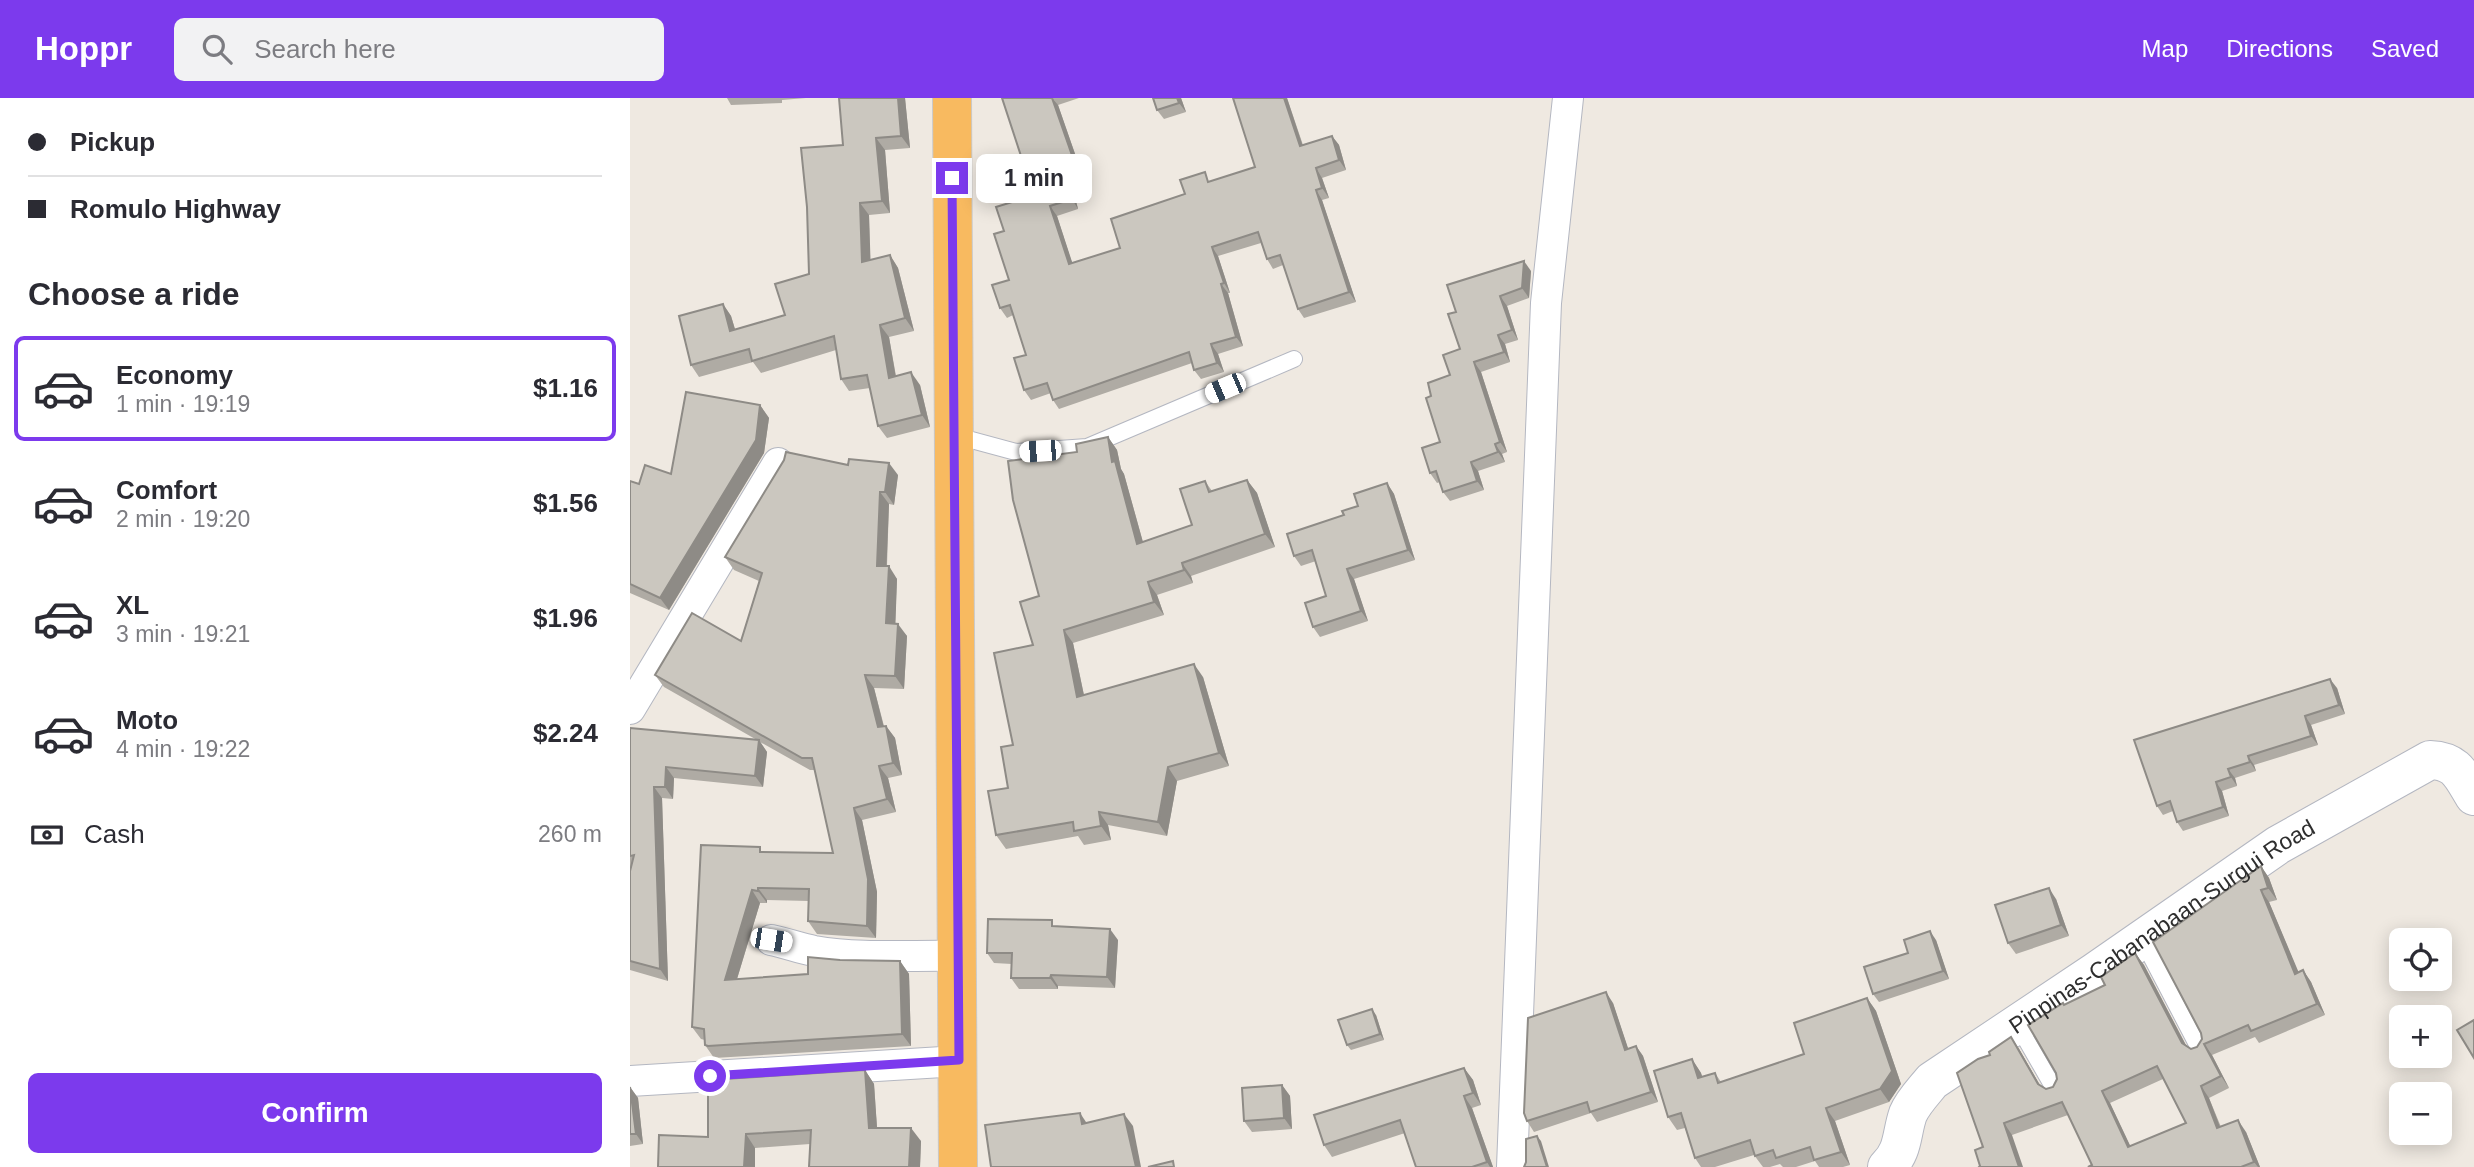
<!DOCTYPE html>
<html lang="en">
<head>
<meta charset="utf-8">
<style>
	:root { --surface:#fff; --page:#f2f2f3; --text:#2b2b33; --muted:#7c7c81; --line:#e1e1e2; --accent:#7c3aed }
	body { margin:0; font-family:Helvetica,sans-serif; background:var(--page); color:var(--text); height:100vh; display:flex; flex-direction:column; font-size:26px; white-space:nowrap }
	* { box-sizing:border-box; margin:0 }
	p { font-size:23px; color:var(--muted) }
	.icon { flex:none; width:38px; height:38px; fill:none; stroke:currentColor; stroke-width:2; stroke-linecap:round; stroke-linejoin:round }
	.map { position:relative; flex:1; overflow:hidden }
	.drawer { display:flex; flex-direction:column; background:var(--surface); width:630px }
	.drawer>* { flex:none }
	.guide { display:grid; align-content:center; height:154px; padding:0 28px; background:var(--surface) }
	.buttons { position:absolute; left:1759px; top:830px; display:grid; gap:14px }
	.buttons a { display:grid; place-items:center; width:63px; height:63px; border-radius:10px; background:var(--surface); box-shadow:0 4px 18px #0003; font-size:35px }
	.end { position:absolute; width:32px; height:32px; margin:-16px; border:9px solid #7c3aed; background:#fff; box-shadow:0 0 0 4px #fff }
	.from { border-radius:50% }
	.bubble { position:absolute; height:49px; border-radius:10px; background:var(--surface); box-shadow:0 4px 18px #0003; font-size:23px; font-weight:700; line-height:49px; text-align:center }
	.car { position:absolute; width:21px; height:42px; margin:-21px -10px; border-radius:9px; box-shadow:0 0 5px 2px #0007; background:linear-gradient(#fff 24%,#345 0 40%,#fff 0 76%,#345 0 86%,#fff 0) }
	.guide b { display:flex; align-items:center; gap:24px; height:66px; font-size:26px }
	.guide b+b { border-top:2px solid var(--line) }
	.guide i { width:18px; height:18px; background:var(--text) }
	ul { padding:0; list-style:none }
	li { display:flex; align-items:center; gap:21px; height:105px; margin:0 14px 10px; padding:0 14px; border:4px solid transparent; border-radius:10px }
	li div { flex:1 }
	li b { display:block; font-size:26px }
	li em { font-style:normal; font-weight:700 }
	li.current { border-color:var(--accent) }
	li>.icon { width:63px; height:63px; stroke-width:1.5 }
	h2 { padding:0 28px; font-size:32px; line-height:84px }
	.pay { display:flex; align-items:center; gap:18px; height:77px; padding:0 28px; font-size:26px }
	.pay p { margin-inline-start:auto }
	.cta { display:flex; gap:14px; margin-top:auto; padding:14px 28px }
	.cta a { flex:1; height:80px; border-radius:10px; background:var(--accent); color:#fff; font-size:28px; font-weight:700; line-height:80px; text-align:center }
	header { display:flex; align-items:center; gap:42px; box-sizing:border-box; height:98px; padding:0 35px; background:var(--accent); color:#fff }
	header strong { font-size:33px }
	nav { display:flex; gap:38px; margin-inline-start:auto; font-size:24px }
	.search { width:490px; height:63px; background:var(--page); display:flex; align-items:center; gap:18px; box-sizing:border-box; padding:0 24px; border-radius:10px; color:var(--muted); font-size:26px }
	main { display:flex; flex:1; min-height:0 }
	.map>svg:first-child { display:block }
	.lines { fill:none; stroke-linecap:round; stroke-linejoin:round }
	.service-casing { stroke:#b4b7c1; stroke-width:18 }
	.minor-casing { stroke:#b4b7c1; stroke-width:32 }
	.tertiary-casing { stroke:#b4b7c1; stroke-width:40 }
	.trunk-casing { stroke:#c9c9c9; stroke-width:40 }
	.service { stroke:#fff; stroke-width:16 }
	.minor { stroke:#fff; stroke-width:30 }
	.tertiary { stroke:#fff; stroke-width:38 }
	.trunk { stroke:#f8ba60; stroke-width:38 }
	.wall { fill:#afaba4; fill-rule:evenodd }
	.shaded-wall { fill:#8e8b86 }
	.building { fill:#cbc7bf; stroke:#8e8b86; stroke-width:2; fill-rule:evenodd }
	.route { stroke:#7c3aed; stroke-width:9 }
	.labels { text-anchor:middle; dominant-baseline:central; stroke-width:5; stroke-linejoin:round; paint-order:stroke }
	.street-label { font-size:23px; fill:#2e2e2e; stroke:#fff }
</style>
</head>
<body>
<header>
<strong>Hoppr</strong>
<div class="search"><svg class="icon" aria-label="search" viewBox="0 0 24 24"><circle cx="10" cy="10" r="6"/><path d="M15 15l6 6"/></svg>Search here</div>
<nav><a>Map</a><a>Directions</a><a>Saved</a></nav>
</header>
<main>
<section class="drawer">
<div class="guide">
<b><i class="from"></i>Pickup</b>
<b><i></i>Romulo Highway</b>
</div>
<h2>Choose a ride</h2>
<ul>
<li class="current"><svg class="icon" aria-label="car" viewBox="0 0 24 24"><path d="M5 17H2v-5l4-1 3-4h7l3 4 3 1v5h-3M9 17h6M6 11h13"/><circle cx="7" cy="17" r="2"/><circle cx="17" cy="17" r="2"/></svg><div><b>Economy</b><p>1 min · 19:19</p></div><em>$1.16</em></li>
<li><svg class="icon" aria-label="car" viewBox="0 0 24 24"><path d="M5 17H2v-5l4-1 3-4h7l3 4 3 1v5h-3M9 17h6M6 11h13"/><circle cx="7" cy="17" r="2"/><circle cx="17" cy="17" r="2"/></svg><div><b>Comfort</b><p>2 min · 19:20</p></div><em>$1.56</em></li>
<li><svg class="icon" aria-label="car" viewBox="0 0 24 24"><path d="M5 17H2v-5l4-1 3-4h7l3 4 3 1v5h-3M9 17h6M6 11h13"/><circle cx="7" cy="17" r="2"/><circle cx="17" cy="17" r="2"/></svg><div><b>XL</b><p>3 min · 19:21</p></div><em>$1.96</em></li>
<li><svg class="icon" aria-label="car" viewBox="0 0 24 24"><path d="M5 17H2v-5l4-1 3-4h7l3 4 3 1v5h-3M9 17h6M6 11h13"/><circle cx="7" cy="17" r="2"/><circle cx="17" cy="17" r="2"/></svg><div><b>Moto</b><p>4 min · 19:22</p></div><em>$2.24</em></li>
</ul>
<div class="pay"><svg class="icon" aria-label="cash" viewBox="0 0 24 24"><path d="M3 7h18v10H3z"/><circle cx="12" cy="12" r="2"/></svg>Cash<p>260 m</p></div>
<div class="cta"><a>Confirm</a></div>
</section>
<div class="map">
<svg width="1844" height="1069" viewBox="0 0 1844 1069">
	<rect width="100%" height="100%" fill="#efe9e1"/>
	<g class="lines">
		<defs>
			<g id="service">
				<path d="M323,337L386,354L457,349L664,261"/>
				<path d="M1512,841L1570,952"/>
				<path d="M1387,926L1425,992"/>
			</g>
			<g id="minor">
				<path d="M0,611L148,365"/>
				<path d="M141,842C156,845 169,850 184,853C231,861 280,857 328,858"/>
				<path d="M0,983L329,963"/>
				<path d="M882,1069L916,205L938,0"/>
			</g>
			<g id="tertiary">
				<path id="s1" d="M1257,1069C1274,1053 1271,1036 1278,1016C1283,1004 1294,993 1302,983L1465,874L1648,747L1800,662C1827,663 1831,677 1844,698"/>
			</g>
			<path id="trunk" d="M322,0L328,1069"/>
		</defs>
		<!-- service casing -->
		<use href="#service" class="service-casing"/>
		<!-- minor casing -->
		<use href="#minor" class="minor-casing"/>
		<!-- tertiary casing -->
		<use href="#tertiary" class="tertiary-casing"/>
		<!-- trunk casing -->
		<use href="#trunk" class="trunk-casing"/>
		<!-- service -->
		<use href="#service" class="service"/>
		<!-- minor -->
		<use href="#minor" class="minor"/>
		<!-- tertiary -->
		<use href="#tertiary" class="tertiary"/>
		<!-- trunk -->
		<use href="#trunk" class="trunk"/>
	</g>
	<!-- wall -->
	<g class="wall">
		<path d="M97,0H176L152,2V5L101,7Z"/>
		<path d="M275,0L280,50L255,52L260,115L239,117L240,162L260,157L268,170L284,233L259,239L266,278L290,287L300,329L257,340L248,328L240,290L219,293L211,281L206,252L131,275L123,264L69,279L61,267L93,206L101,218L105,231L155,217L179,176L213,47Z"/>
		<path d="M372,0H449L428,7L452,76L440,80L448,111L427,118L442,165L490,150L555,96L581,83L625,69L603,0H657L673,47L702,38L709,47L716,72L692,80L699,100L692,102L726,204L674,220L668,211L653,167L643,171L637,161L631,145L588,158L600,195H598L613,248L588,256L594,274L571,281L564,272L562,265L429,311L423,302L421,295L401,302L394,292L396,257L383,217L377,220L370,210L379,182L374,133L389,102L388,80L392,61Z"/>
		<path d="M551,0L556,14L534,21L527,12Z"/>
		<path d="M901,173L899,200L877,208L888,242L875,246L880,264L851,274L877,354L872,356L875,364L848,373L854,392L820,403L813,394L810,384L807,385L800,375L810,344L801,298L820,277L830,251L826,214Z"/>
		<path d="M130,307L139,320L134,355L39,512L0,495V383L9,386L41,376Z"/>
		<path d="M478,339L487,352L491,371L494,376L513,444L562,427L575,383L582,393L617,382L627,395L645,449L561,478L563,485L527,497L534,517L443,545L454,597L573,579L599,668L547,683L537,738L478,727L481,742L454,747L448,738L376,751L366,737L378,690L383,647L403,547L409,498Z"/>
		<path d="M268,377L264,407L259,406L257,468L267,481L265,526L277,538L274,591L244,590L254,628H256L265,640L272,677L258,680L266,714L232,722L247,794L246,840L187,836L178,823L179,803L137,802V805H130L107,881L178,876L210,862L270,863L279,876L281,948L84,960L75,947V942L71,941L62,929L133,754L203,755L185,672H180L130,644L137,654L133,689L44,680L43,701L32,700L38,883L0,872V773L1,769H0V630L127,642L34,589L25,577L111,543L129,483L104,472L95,459Z"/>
		<path d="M757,385L764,396L785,462L724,481L738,523L690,539L683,529L696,498L686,463L671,468L664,458L714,417L728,408Z"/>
		<path d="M1707,590L1715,616L1681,627L1688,647L1624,667L1626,673L1605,680L1607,688L1592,693L1599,718L1553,733L1547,724L1543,713L1533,717L1527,708Z"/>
		<path d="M1631,768L1639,780L1647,802L1639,804L1668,874L1673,872L1681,884L1695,917L1629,945L1625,939L1582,957L1599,990L1579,1000L1591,1029L1616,1034L1630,1069H1458L1462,1067L1438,1017L1382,1037L1350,1068L1360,957L1381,939L1389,951L1410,987L1416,991L1423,989L1427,981L1434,907L1475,887L1505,855L1514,867L1556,947L1561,951L1567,949L1572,941ZM1533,981L1556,1025L1500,1048L1480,1005Z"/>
		<path d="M1426,801L1439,838L1386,856L1378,845Z"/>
		<path d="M427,828L488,842L485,890L428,888V891H389L381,880L382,866L364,865L357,855Z"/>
		<path d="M1306,842L1319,881L1249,904L1243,896L1278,855Z"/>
		<path d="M1237,900L1246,913L1271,986L1259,1004L1205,1023L1220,1067L1213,1069H1189L1185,1063L1166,1069H1153L1150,1066L1140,1069H1133L1124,1057L1085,1069H1071L1065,1060L1055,1030L1047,1032L1038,1019L1062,961L1071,975L1072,979L1085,975L1091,984L1174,956Z"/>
		<path d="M983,905L998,951L1006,948L1013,958L1028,1004L967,1024L961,1015L904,1034L897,1023Z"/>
		<path d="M746,917L754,942L721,952L717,947Z"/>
		<path d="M834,970L843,982L851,1007L842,1010L863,1069H786L775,1035L702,1059L694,1047Z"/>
		<path d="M235,972L244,986L247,1030L291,1043L290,1069H179L180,1046L125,1050V1069H28L78,1039Z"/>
		<path d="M652,987L660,998L662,1031L622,1034L614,1023Z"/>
		<path d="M0,989L8,1000L13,1046L0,1048Z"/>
	</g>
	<!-- shaded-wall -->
	<g class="shaded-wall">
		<path d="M268,0H275L280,50L271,38Z"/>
		<path d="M422,0L428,7L452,76L445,66Z"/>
		<path d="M547,0H551L556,14L549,5Z"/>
		<path d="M654,0H657L676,58L670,48Z"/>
		<path d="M702,38L709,47L716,72L709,62Z"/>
		<path d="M246,40L255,52L260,115L252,103Z"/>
		<path d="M433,70L440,80L448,111L442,101Z"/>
		<path d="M686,70L692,80L699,100L692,90Z"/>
		<path d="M686,92L692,102L726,204L719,194Z"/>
		<path d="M230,105L239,117L241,176L232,164Z"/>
		<path d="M420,108L427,118L446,176L439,166Z"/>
		<path d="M582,149L588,158L600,195L594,185Z"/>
		<path d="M260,157L268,170L284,233L275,220Z"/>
		<path d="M894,163L901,173L899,200L892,190Z"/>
		<path d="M591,186L598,195L613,248L606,239Z"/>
		<path d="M870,198L877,208L888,242L882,232Z"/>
		<path d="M93,206L101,218L109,245L100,233Z"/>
		<path d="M250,227L259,239L268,292L259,280Z"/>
		<path d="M868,237L875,246L880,264L874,254Z"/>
		<path d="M581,246L588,256L594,274L587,265Z"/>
		<path d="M844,264L851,274L877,354L870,344Z"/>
		<path d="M281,274L290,287L300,329L292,317Z"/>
		<path d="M130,307L139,320L134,355L39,512L30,500Z"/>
		<path d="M478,339L487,352L491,371L494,376L517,459L507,446L482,364Z"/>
		<path d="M865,346L872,356L875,364L868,354Z"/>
		<path d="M841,364L848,373L854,392L847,383Z"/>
		<path d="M259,365L268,377L264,407L255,394Z"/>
		<path d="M617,382L627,395L645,449L635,436Z"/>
		<path d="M757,385L764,396L785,462L778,452Z"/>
		<path d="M250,394L259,406L256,480L247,468Z"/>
		<path d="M552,465L561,478L563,485L554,472Z"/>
		<path d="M259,468L267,481L265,538L256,525Z"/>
		<path d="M717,471L724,481L738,523L731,513Z"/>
		<path d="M518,484L527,497L534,517L524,504Z"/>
		<path d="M268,526L277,538L274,591L265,578Z"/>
		<path d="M434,532L443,545L457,612L447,599Z"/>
		<path d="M564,566L573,579L599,668L589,655Z"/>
		<path d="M235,577L244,590L257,642L248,629Z"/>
		<path d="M1700,581L1707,590L1715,616L1709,607Z"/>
		<path d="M1675,618L1681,627L1688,647L1681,638Z"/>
		<path d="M256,628L265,640L272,677L263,665Z"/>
		<path d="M129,642L137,654L133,689L125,678Z"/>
		<path d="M1618,658L1624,667L1626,673L1620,664Z"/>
		<path d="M249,668L258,680L266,714L257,701Z"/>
		<path d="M36,669L44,680L43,701L35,689Z"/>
		<path d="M538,669L547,683L537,738L528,724Z"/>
		<path d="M1598,671L1605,680L1607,688L1601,679Z"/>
		<path d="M1586,684L1592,693L1599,718L1593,709Z"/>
		<path d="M24,689L32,700L38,883L30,871Z"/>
		<path d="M224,710L232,722L247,794L246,840L237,828Z"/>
		<path d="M469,714L478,727L481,742L471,728Z"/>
		<path d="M1631,768L1639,780L1647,802L1638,790Z"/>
		<path d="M128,790L137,802V805L128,793Z"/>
		<path d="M1419,790L1426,801L1439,838L1431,827Z"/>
		<path d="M122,792L130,805L103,894L95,882Z"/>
		<path d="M1631,792L1639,804L1674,887L1665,876Z"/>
		<path d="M480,831L488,842L485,890L477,879Z"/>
		<path d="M1300,833L1306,842L1319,881L1313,873Z"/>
		<path d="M1505,855L1514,867L1561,957L1552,945Z"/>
		<path d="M270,863L279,876L281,948L272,936Z"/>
		<path d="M1673,872L1681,884L1695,917L1687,906Z"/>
		<path d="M421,877L428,888V891L420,880Z"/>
		<path d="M976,894L983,905L1002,962L995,952Z"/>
		<path d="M1237,900L1246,913L1271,986L1259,1004L1250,991Z"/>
		<path d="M742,911L746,917L754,942L750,936Z"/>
		<path d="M1381,939L1389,951L1416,998L1408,986Z"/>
		<path d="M1574,946L1582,957L1599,990L1591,978Z"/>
		<path d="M1006,948L1013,958L1028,1004L1021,994Z"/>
		<path d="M1062,961L1071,975L1077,993L1068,980Z"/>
		<path d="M834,970L843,982L851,1007L843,995Z"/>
		<path d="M235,972L244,986L248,1044L239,1030Z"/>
		<path d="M652,987L660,998L662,1031L654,1020Z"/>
		<path d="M1571,988L1579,1000L1595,1042L1587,1030Z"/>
		<path d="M0,989L8,1000L13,1046L6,1036Z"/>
		<path d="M1472,993L1480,1005L1506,1060L1498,1049Z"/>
		<path d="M834,998L842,1010L863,1069H860L857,1064Z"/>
		<path d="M1196,1010L1205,1023L1220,1067L1211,1054Z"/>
		<path d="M450,1015L458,1027L452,1026Z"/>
		<path d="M494,1016L503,1028L511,1069H506Z"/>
		<path d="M1608,1022L1616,1034L1630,1069H1628L1624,1064Z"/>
		<path d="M1374,1025L1382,1037L1393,1069H1389Z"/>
		<path d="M281,1030L291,1043L290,1069H279Z"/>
		<path d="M116,1036L125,1050V1069H114Z"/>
		<path d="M907,1038L911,1043L919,1069H917Z"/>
	</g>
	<!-- building -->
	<g class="building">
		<path d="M209,0H268L271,38L246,40L252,103L230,105L232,164L260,157L275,220L250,227L259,280L281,274L292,317L248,328L237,277L211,281L204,238L122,263L119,251L61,267L49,218L93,206L100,233L155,217L145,186L179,176L177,109L171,50L213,47Z"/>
		<path d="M372,0H422L445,66L433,70L442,101L420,108L439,166L490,150L481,121L555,96L550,82L575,74L578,84L625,69L603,0H654L670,48L702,38L709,62L686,70L692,90L686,92L719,194L668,211L650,157L637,161L628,134L582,149L594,185L591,186L606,239L581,246L587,265L564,272L559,254L423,302L417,285L394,292L384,260L396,257L380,207L370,210L362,187L379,182L364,136L374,133L366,109L389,102L382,82L388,80L383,64L392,61Z"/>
		<path d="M523,0H547L549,5L527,12Z"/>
		<path d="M894,163L892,190L870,198L882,232L868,237L874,254L844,264L870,344L865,346L868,354L841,364L847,383L813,394L806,373L800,375L792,350L810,344L796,300L801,298L798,285L820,277L813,257L830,251L818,216L826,214L817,187Z"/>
		<path d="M56,294L130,307L126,342L30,500L0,486V383L9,386L15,367L41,376Z"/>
		<path d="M478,339L482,364L485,363L507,446L562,427L550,391L575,383L579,394L617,382L635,436L552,465L554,472L518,484L524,504L434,532L447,599L564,566L589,655L538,669L528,724L469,714L471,728L444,733L443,724L366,737L358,693L378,690L371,649L383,647L364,555L403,547L390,504L409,498L383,402L378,363L447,354L446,346Z"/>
		<path d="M156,354L218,367L219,361L259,365L255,394H250L247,468H259L256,525L268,526L265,578L235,577L248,629L256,628L263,665L249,668L257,701L224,710L238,781L237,828L178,823L179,791L128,790V793L122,792L95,882L178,876V859L210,862L270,863L272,936L78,948L75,947L74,931L62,929L71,747L130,749V754L203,755L182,660H172L25,577L62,515L111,543L132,475L95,459L154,362Z"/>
		<path d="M757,385L778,452L717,471L731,513L683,529L675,505L696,498L682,452L664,458L657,436L714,417L712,413L728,408L724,396Z"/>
		<path d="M1700,581L1709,607L1675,618L1681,638L1618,658L1620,664L1598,671L1601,679L1586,684L1593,709L1547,724L1540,703L1527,708L1504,642Z"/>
		<path d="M0,630L129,642L125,678L36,669L35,689H24L30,871L0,863V773L4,757L0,758Z"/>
		<path d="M1631,768L1638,790L1631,792L1665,876L1673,872L1687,906L1621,933L1618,927L1574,946L1591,978L1571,988L1587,1030L1608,1022L1624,1064L1611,1069H1458L1462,1067L1432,1004L1374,1025L1389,1069H1349L1350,1068L1345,1052L1353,1049L1327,975L1348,961L1360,957L1359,954L1381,939L1408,986L1416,991L1423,989L1427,981L1426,975L1398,927L1433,905L1434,907L1475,887L1471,879L1505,855L1552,945L1561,951L1567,949L1572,941L1571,935L1523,844ZM1527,968L1556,1025L1498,1049L1472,993Z"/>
		<path d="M1419,790L1431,827L1378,845L1365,807Z"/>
		<path d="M358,821L422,822V828L480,831L477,879L421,877L420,880H381L382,855H357Z"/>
		<path d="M1300,833L1313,873L1243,896L1234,869L1278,855L1274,842Z"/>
		<path d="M976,894L995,952L1006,948L1021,994L960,1014L957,1004L897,1023L894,1015L898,920Z"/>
		<path d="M1237,900L1262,973L1250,991L1196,1010L1211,1054L1184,1062L1180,1049L1146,1060L1143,1052L1125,1058L1120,1042L1065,1060L1051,1015L1038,1019L1024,973L1062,961L1068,980L1085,975L1088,985L1174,956L1164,925Z"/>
		<path d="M742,911L750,936L717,947L708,922Z"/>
		<path d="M1844,922V960L1827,932Z"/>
		<path d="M834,970L843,995L834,998L857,1064L842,1069H786L770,1022L694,1047L684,1017Z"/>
		<path d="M235,972L239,1030H281L279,1069H179L181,1032L116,1036L114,1069H28L29,1037L78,1039V982Z"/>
		<path d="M652,987L654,1020L614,1023L612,990Z"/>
		<path d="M0,989L6,1036H0Z"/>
		<path d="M450,1015L452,1026L494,1016L506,1069H361L355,1027Z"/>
		<path d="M907,1038L917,1069H894L896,1064V1041Z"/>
		<path d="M543,1063L544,1069H518Z"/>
	</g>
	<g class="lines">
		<!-- route -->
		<path class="route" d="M80,978L329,962L322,80"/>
	</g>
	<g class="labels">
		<!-- street labels -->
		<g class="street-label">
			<text stroke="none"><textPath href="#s1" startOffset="376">Pinpinas-Cabanabaan-Surgui Road</textPath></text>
		</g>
	</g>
</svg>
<div class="buttons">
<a><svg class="icon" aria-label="locate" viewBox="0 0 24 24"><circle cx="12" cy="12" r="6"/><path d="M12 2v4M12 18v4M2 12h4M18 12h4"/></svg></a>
<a>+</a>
<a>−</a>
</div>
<i class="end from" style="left:80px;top:978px"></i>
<i class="end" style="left:322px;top:80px"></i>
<div class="bubble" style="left:346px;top:56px;width:116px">1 min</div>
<i class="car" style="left:595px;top:290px;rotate:247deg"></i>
<i class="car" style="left:410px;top:353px;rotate:266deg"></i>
<i class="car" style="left:141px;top:842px;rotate:99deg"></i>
</div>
</main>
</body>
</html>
